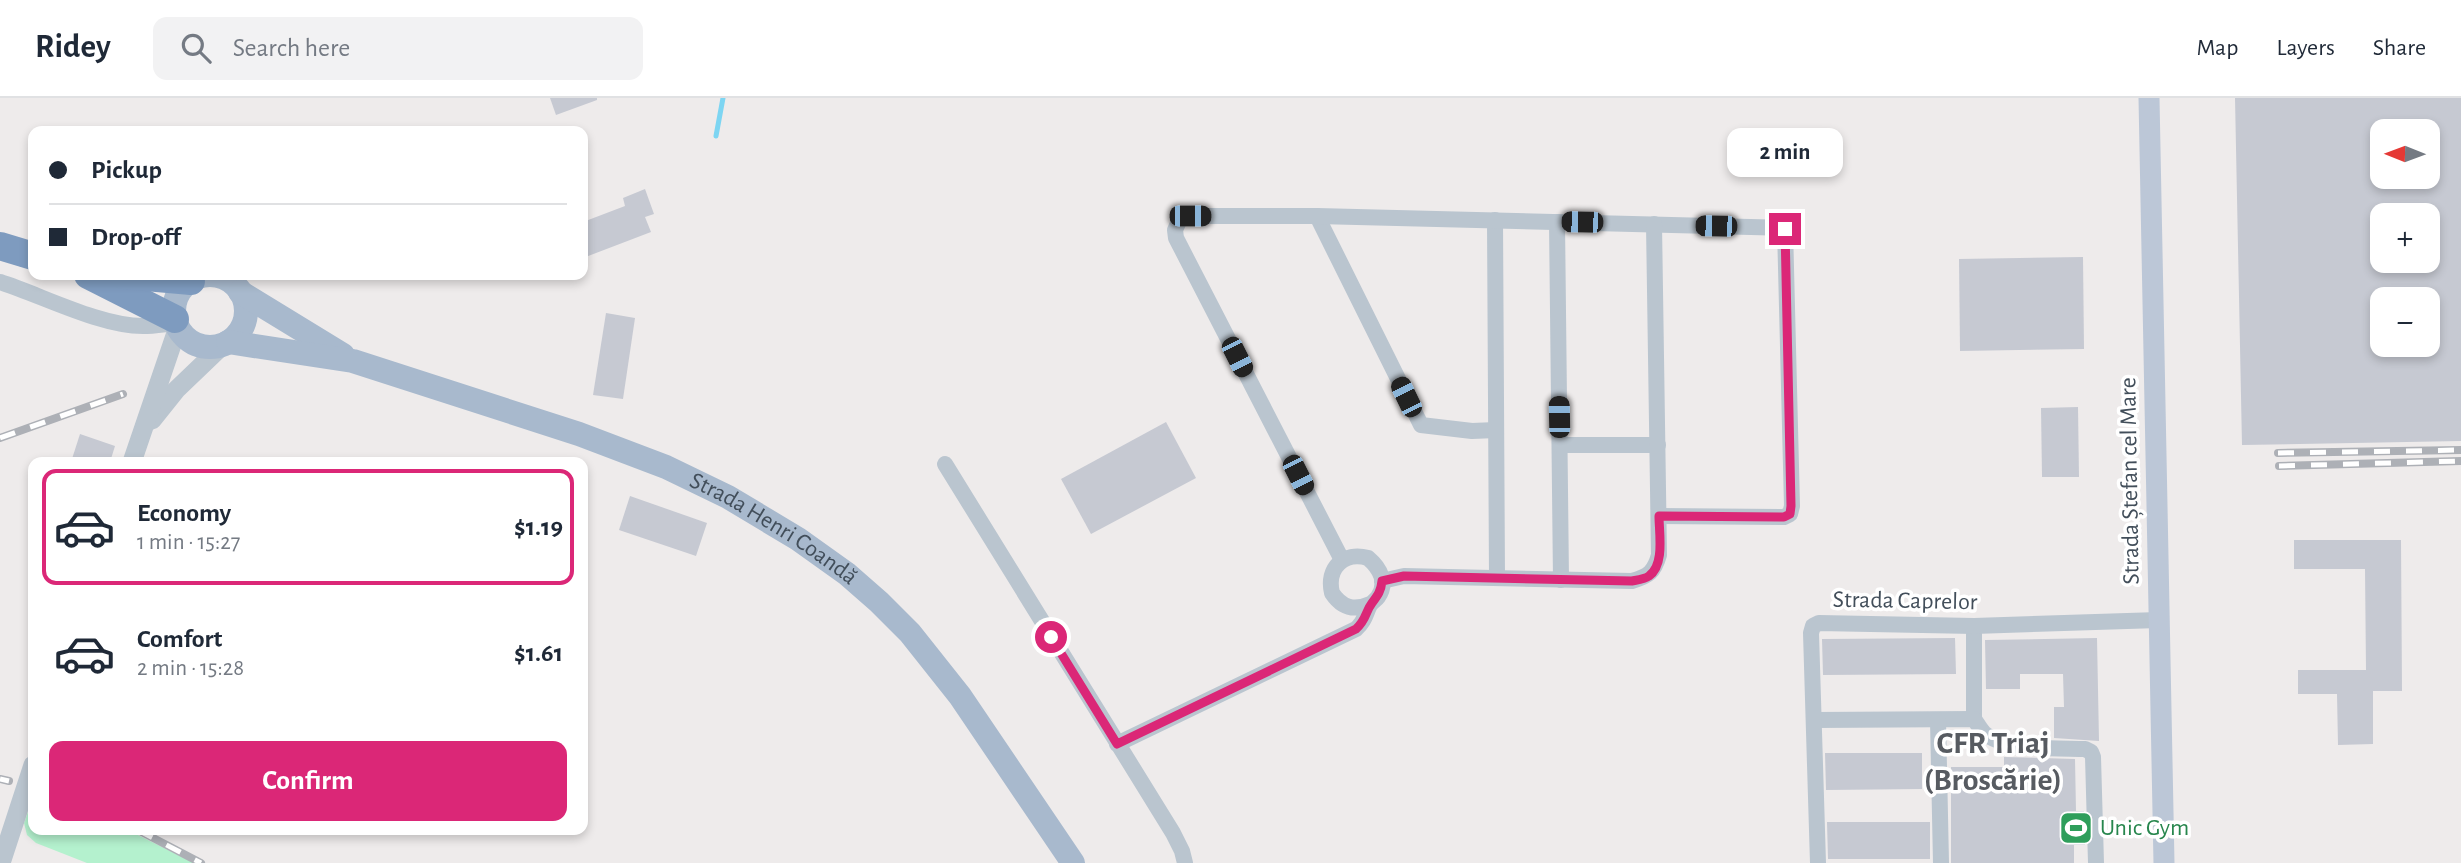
<!DOCTYPE html>
<html lang="en">
<head>
<meta charset="utf-8">
<style>
	:root { --surface:#fff; --page:#f2f2f3; --text:#1f2937; --muted:#747a83; --line:#e0e1e3; --accent:#db2777 }
	body { margin:0; font-family:"Alegreya Sans",sans-serif; background:var(--page); color:var(--text); height:100vh; display:flex; flex-direction:column; font-size:26px; white-space:nowrap }
	* { box-sizing:border-box; margin:0 }
	p { font-size:23px; color:var(--muted) }
	.icon { flex:none; width:38px; height:38px; fill:none; stroke:currentColor; stroke-width:2; stroke-linecap:round; stroke-linejoin:round }
	.map { position:relative; flex:1; overflow:hidden }
	.sheet { position:absolute; left:28px; top:359px; width:560px; height:378px; display:flex; flex-direction:column; background:var(--surface); border-radius:14px; box-shadow:0 4px 10px #0003 }
	.sheet>* { flex:none }
	.guide { position:absolute; left:28px; top:28px; width:560px; height:154px; border-radius:14px; box-shadow:0 4px 10px #0003; display:grid; align-content:center; height:154px; padding:0 21px; background:var(--surface) }
	.needle { width:46px; rotate:271deg }
	.tools { position:absolute; left:2370px; top:21px; display:grid; gap:14px }
	.tools a { display:grid; place-items:center; width:70px; height:70px; border-radius:14px; background:var(--surface); box-shadow:0 4px 10px #0003; font-size:35px }
	.end { position:absolute; width:32px; height:32px; margin:-16px; border:9px solid #db2777; background:#fff; box-shadow:0 0 0 4px #fff }
	.from { border-radius:50% }
	.bubble { position:absolute; height:49px; border-radius:14px; background:var(--surface); box-shadow:0 4px 10px #0003; font-size:23px; font-weight:600; line-height:49px; text-align:center }
	.car { position:absolute; width:21px; height:42px; margin:-21px -10px; border-radius:9px; box-shadow:0 0 5px 2px #0007; background:linear-gradient(#222 24%,#8ab4d8 0 40%,#222 0 76%,#8ab4d8 0 86%,#222 0) }
	.guide b { display:flex; align-items:center; gap:24px; height:66px; font-size:26px }
	.guide b+b { border-top:2px solid var(--line) }
	.guide i { width:18px; height:18px; background:var(--text) }
	ul { padding:12px 0 0; list-style:none }
	li { display:flex; align-items:center; gap:21px; height:116px; margin:0 14px 10px; padding:0 7px; border:4px solid transparent; border-radius:14px }
	li div { flex:1 }
	li b { display:block; font-size:26px }
	li em { font-style:normal; font-weight:600 }
	li.selected { border-color:var(--accent) }
	li>.icon { width:63px; height:63px; stroke-width:1.5 }
	.button { display:flex; gap:14px; margin-top:auto; padding:14px 21px }
	.button a { flex:1; height:80px; border-radius:14px; background:var(--accent); color:#fff; font-size:28px; font-weight:600; line-height:80px; text-align:center }
	header { display:flex; align-items:center; gap:42px; box-sizing:border-box; height:98px; padding:0 35px; background:var(--surface); border-bottom:2px solid var(--line) }
	header strong { font-size:33px }
	nav { display:flex; gap:38px; margin-inline-start:auto; font-size:24px }
	.search { width:490px; height:63px; background:var(--page); display:flex; align-items:center; gap:18px; box-sizing:border-box; padding:0 24px; border-radius:14px; color:var(--muted); font-size:26px }
	.map>svg:first-child { display:block }
	.green { fill:#b4f1ce }
	.lines { fill:none; stroke-linecap:round; stroke-linejoin:round }
	.stream { stroke:#7dd5f2; stroke-width:5 }
	.building { fill:#c6c9d2; fill-rule:evenodd }
	.minor { stroke:#bac5cf; stroke-width:16 }
	.tertiary { stroke:#bac5cf; stroke-width:19 }
	.secondary { stroke:#bcc7d7; stroke-width:21 }
	.primary { stroke:#a8b9cd; stroke-width:24 }
	.motorway { stroke:#7e9bbf; stroke-width:28 }
	.rail-casing { stroke:#adb0b6; stroke-width:8 }
	.rail { stroke:#fff; stroke-width:5; stroke-dasharray:16; stroke-linecap:butt }
	.route { stroke:#db2777; stroke-width:9 }
	.labels { text-anchor:middle; dominant-baseline:central; stroke-width:7; stroke-linejoin:round; paint-order:stroke }
	.street-label { font-size:24px; fill:#424e5a; stroke:#fff }
	.leisure-label { font-size:24px; fill:#27864d; stroke:#fff; text-anchor:start }
	.district-label { font-size:32px; font-weight:bold; fill:#575b61; stroke:#fff }
</style>
</head>
<body>
<header>
<strong>Ridey</strong>
<div class="search"><svg class="icon" aria-label="search" viewBox="0 0 24 24"><circle cx="10" cy="10" r="6"/><path d="M15 15l6 6"/></svg>Search here</div>
<nav><a>Map</a><a>Layers</a><a>Share</a></nav>
</header>
<div class="map">
<svg width="2461" height="765" viewBox="0 0 2461 765">
	<rect width="100%" height="100%" fill="#eeebeb"/>
	<!-- green -->
	<path class="green" d="M33,700V732H128L194,765H87L36,745L27,737L24,725Z"/>
	<g class="lines">
		<!-- stream -->
		<path class="stream" d="M716,38L723,0"/>
	</g>
	<!-- building -->
	<g class="building">
		<path d="M550,0H597V2L556,17Z"/>
		<path d="M2235,0H2461V343L2242,347ZM2382,33H2427V79H2382ZM2382,117H2427V163H2382ZM2382,201H2427V247H2382Z"/>
		<path d="M645,91L654,116L645,119L651,134L583,160V124L625,108L623,100Z"/>
		<path d="M2083,159L2084,251L1960,253L1959,161Z"/>
		<path d="M606,215L635,220L623,301L593,297Z"/>
		<path d="M2078,309L2079,379H2042L2041,310Z"/>
		<path d="M1166,324L1196,380L1091,436L1061,381Z"/>
		<path d="M80,336L115,348L110,364H71Z"/>
		<path d="M630,398L707,425L696,458L619,432Z"/>
		<path d="M2294,442H2401L2402,593H2373V646L2338,647L2337,596H2298V572H2366L2365,471H2294Z"/>
		<path d="M1955,540L1956,576L1823,577L1822,541Z"/>
		<path d="M2097,540L2099,643L2054,640V609H2064L2063,576H2020V591H1986L1985,542Z"/>
		<path d="M1825,655H1922V691L1826,692Z"/>
		<path d="M2004,659L2075,661L2076,713H2084L2085,747H2074V765H1951V669H2004Z"/>
		<path d="M1827,724H1930V761H1828Z"/>
	</g>
	<g class="lines">
		<!-- minor -->
		<g class="minor">
			<path d="M1317,118L1421,327L1472,333L1496,332"/>
			<path d="M1495,122L1497,480"/>
			<path d="M1557,124L1561,482"/>
			<path d="M0,184C41,197 100,228 143,228C154,228 165,226 176,225"/>
			<path d="M1560,347H1658"/>
			<path d="M945,366L1173,735L1182,753L1185,765"/>
			<path d="M1342,462L1176,140L1175,132L1180,121L1190,118H1317L1785,130L1792,408L1790,416L1784,419L1659,418"/>
			<path d="M1382,483L1404,478L1632,483C1649,478 1654,474 1659,457L1654,126"/>
			<path d="M1974,528V621"/>
			<path d="M1815,622L1974,621C1977,625 1980,631 1984,635C2005,653 2059,650 2085,651L2091,654L2093,659L2096,765"/>
			<path d="M1938,622L1941,765"/>
			<path d="M1117,646L1356,531C1365,523 1365,517 1370,507C1371,505 1376,502 1378,499C1388,485 1380,470 1368,460C1344,453 1326,470 1332,495C1342,510 1354,513 1370,506"/>
			<path d="M1818,765L1811,535L1813,528L1819,525L1974,528L2159,522"/>
		</g>
		<!-- tertiary -->
		<g class="tertiary">
			<path d="M152,322L176,292L223,247"/>
			<path d="M132,364L178,229"/>
			<path d="M1,765L33,667"/>
		</g>
		<!-- secondary -->
		<path class="secondary" d="M2149,0L2164,765"/>
		<!-- primary -->
		<g class="primary">
			<circle cx="210" cy="213" r="36"/>
			<path d="M240,194L343,257"/>
			<path id="s1" d="M228,244L353,263L579,336L666,369L728,399L798,441L847,476L879,504L910,535L960,598L1073,765"/>
		</g>
		<!-- motorway -->
		<g class="motorway">
			<path d="M0,148L33,158"/>
			<path d="M88,177L175,221"/>
			<path d="M123,177L191,183"/>
		</g>
		<defs>
			<g id="rail">
				<path d="M0,340L123,296"/>
				<path d="M2278,355L2461,352"/>
				<path d="M2279,368L2461,363"/>
				<path d="M0,681L9,683"/>
				<path d="M138,732L201,765"/>
			</g>
		</defs>
		<!-- rail casing -->
		<use href="#rail" class="rail-casing"/>
		<!-- rail -->
		<use href="#rail" class="rail"/>
	</g>
	<g class="lines">
		<!-- route -->
		<path class="route" d="M1051,539L1117,646L1356,531C1367,521 1365,514 1372,505C1378,497 1381,493 1382,483L1404,478L1632,483C1637,482 1645,481 1649,478C1665,467 1659,435 1659,418L1784,419L1790,416L1791,408L1785,131"/>
	</g>
	<!-- icons -->
	<defs>
		<symbol id="stadium-square" viewBox="-11 -11 22 22"><rect x="-9" y="-9" width="18" height="18" rx="4" fill="#2e9e5b" stroke="#fff"/><path d="M0-5a6.5 5 0 1 0 0 10a6.5 5 0 1 0 0-10ZM-3.5-1.8h7v3.6h-7Z" fill="#fff"/></symbol>
	</defs>
	<g fill-rule="evenodd">
		<use href="#stadium-square" x="2057" y="711" width="38" height="38"/>
	</g>
	<g class="labels">
		<!-- street labels -->
		<g class="street-label">
			<text transform="translate(2130 383) rotate(-91)">Strada Ștefan cel Mare</text>
			<text stroke="none"><textPath href="#s1" startOffset="581">Strada Henri Coandă</textPath></text>
			<text transform="translate(1905 503) rotate(1)">Strada Caprelor</text>
		</g>
		<!-- leisure labels -->
		<g class="leisure-label">
			<text x="2100" y="730">Unic Gym</text>
		</g>
		<!-- district labels -->
		<g class="district-label">
			<text x="1993" y="645">CFR Triaj<tspan x="1993" dy="37">(Broscărie)</tspan></text>
		</g>
	</g>
</svg>
<div class="tools">
<a><svg class="needle" viewBox="-14 -14 28 28"><path d="M0-13l5 13h-10z" fill="#e53935"/><path d="M0 13l5-13h-10z" fill="#747a83"/></svg></a>
<a>+</a>
<a>−</a>
</div>
<i class="end from" style="left:1051px;top:539px"></i>
<i class="end" style="left:1785px;top:131px"></i>
<div class="bubble" style="left:1727px;top:30px;width:116px">2 min</div>
<i class="car" style="left:1190px;top:118px;rotate:90deg"></i>
<i class="car" style="left:1582px;top:124px;rotate:271deg"></i>
<i class="car" style="left:1716px;top:128px;rotate:271deg"></i>
<i class="car" style="left:1237px;top:259px;rotate:153deg"></i>
<i class="car" style="left:1406px;top:299px;rotate:334deg"></i>
<i class="car" style="left:1559px;top:319px;rotate:359deg"></i>
<i class="car" style="left:1298px;top:377px;rotate:153deg"></i>
<div class="guide">
<b><i class="from"></i>Pickup</b>
<b><i></i>Drop-off</b>
</div>
<section class="sheet">
<ul>
<li class="selected"><svg class="icon" aria-label="car" viewBox="0 0 24 24"><path d="M5 17H2v-5l4-1 3-4h7l3 4 3 1v5h-3M9 17h6M6 11h13"/><circle cx="7" cy="17" r="2"/><circle cx="17" cy="17" r="2"/></svg><div><b>Economy</b><p>1 min · 15:27</p></div><em>$1.19</em></li>
<li><svg class="icon" aria-label="car" viewBox="0 0 24 24"><path d="M5 17H2v-5l4-1 3-4h7l3 4 3 1v5h-3M9 17h6M6 11h13"/><circle cx="7" cy="17" r="2"/><circle cx="17" cy="17" r="2"/></svg><div><b>Comfort</b><p>2 min · 15:28</p></div><em>$1.61</em></li>
</ul>
<div class="button"><a>Confirm</a></div>
</section>
</div>
</body>
</html>
